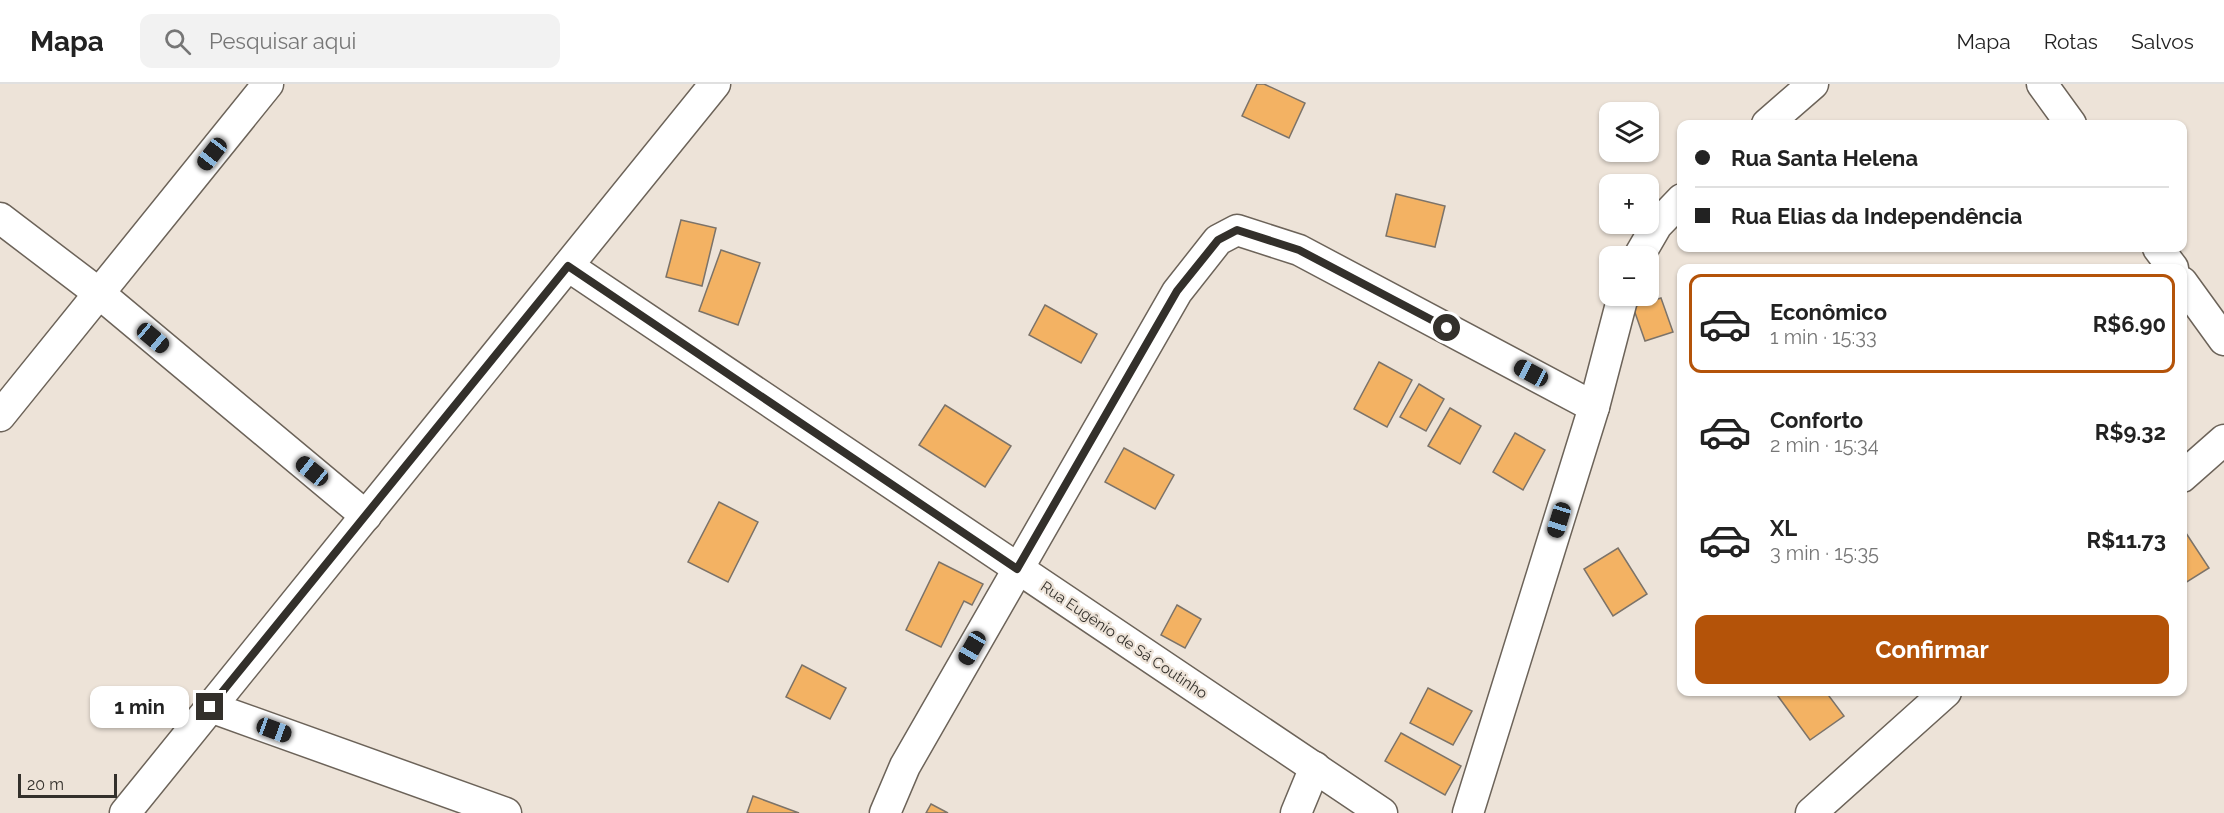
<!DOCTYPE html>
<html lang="pt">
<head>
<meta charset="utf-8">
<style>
	:root { --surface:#fff; --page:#f2f2f2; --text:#222; --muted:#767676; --line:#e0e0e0; --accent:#b45309 }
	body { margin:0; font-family:Raleway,sans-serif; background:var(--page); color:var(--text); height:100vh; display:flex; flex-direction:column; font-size:22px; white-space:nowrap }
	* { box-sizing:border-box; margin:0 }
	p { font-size:20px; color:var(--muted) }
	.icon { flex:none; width:33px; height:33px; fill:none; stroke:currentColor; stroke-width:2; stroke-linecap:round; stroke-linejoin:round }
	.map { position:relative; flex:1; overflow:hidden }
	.panel { position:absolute; left:1677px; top:180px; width:510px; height:432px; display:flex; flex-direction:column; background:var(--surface); border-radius:12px; box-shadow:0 2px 4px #0004 }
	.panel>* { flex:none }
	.banner { position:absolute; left:1677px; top:36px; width:510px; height:132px; border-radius:12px; box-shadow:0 2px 4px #0004; display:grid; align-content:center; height:132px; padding:0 18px; background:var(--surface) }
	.buttons { position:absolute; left:1599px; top:18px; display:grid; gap:12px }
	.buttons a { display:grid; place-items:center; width:60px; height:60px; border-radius:12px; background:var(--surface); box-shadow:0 2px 4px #0004; font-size:30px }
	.scale { position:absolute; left:18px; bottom:15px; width:99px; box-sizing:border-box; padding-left:6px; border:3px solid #33302b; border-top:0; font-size:16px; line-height:21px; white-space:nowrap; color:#33302b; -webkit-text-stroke:4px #ede3d8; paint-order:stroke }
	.end { position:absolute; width:27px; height:27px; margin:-14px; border:8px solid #33302b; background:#fff; box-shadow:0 0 0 3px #fff }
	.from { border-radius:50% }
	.bubble { position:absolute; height:42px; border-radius:12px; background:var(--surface); box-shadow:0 2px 4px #0004; font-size:20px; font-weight:700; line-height:42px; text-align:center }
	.car { position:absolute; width:18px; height:36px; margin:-18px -9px; border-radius:8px; box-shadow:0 0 4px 2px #0007; background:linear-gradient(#222 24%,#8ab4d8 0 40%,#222 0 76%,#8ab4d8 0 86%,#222 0) }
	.banner b { display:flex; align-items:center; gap:21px; height:57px; font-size:22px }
	.banner b+b { border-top:2px solid var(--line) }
	.banner i { width:15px; height:15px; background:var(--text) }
	ul { padding:10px 0 0; list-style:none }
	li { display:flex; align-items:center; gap:18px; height:99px; margin:0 12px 9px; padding:0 6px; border:3px solid transparent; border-radius:12px }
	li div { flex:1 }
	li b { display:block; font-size:22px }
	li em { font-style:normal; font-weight:700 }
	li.active { border-color:var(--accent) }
	li>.icon { width:54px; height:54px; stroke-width:1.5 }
	.cta { display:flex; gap:12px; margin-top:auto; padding:12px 18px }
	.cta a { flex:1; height:69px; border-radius:12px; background:var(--accent); color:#fff; font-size:24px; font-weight:700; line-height:69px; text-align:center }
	header { display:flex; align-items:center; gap:36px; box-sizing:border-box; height:84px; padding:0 30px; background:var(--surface); border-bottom:2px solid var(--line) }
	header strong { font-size:28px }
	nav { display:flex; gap:33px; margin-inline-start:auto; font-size:21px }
	.search { width:420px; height:54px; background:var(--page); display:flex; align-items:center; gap:15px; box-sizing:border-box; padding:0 21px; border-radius:12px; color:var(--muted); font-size:22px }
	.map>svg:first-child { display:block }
	.building { fill:#f3b263; stroke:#7c7369; stroke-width:1.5 }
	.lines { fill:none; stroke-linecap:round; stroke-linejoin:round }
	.minor-casing { stroke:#6c6359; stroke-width:33 }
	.minor { stroke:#fff; stroke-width:30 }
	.route { stroke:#33302b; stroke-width:8 }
	.labels { text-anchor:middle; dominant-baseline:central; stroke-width:4.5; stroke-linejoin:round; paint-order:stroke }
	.street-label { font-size:15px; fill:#33302b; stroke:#ede3d8 }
</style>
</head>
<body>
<header>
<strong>Mapa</strong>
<div class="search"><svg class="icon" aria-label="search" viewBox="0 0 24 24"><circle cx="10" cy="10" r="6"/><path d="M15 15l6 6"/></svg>Pesquisar aqui</div>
<nav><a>Mapa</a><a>Rotas</a><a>Salvos</a></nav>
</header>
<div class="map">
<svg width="2224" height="729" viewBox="0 0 2224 729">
	<rect width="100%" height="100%" fill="#ede3d8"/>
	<!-- building -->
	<g class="building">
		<path d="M1257,0H1264L1305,19L1289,54L1242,32Z"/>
		<path d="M1396,110L1445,122L1435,163L1386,152Z"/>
		<path d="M681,136L716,144L702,202L666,193Z"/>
		<path d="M721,166L760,179L738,241L699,227Z"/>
		<path d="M1661,214L1673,248L1645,257L1633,223Z"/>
		<path d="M1045,221L1097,250L1081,279L1029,251Z"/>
		<path d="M1379,278L1412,296L1387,343L1354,325Z"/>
		<path d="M1419,300L1444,315L1426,347L1400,333Z"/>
		<path d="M945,321L1011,362L985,403L919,361Z"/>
		<path d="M1450,324L1481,342L1460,380L1428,362Z"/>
		<path d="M1515,349L1545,366L1523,406L1493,388Z"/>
		<path d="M1124,364L1174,391L1155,425L1105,398Z"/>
		<path d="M719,418L758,438L728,498L688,478Z"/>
		<path d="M2182,443L2209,484L2182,501Z"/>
		<path d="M1618,464L1647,510L1613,532L1584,485Z"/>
		<path d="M939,478L983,500L972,521L964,517L941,563L906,546Z"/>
		<path d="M1177,521L1201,535L1185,564L1161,551Z"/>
		<path d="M802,581L846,604L830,635L786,613Z"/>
		<path d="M1428,604L1472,627L1453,661L1410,639Z"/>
		<path d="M1775,608H1826L1844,632L1810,656Z"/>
		<path d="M1401,649L1461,682L1445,711L1385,677Z"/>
		<path d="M753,712L799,729H747Z"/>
		<path d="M931,720L948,729H926Z"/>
	</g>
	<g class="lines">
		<defs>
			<g id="minor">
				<path d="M2042,0L2071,40"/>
				<path d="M1767,40L1813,0"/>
				<path d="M0,134L100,210L366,432"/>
				<path d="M2158,164L2173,184"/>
				<path d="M1639,172L1657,141L1682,115"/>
				<path d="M568,182L1382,729"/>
				<path d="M2182,198L2224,256"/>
				<path d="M0,332L268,0"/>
				<path d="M2182,393L2224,356"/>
				<path d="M210,623L506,729"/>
				<path d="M125,729L715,0"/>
				<path d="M885,729L905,682L1177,208L1218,156L1237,146L1299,166L1594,323"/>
				<path d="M1296,729L1315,683"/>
				<path d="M1468,729L1594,323L1623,212"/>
				<path d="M1811,729L1946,608"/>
			</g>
		</defs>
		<!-- minor casing -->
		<use href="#minor" class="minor-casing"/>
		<!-- minor -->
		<use href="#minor" class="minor"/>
	</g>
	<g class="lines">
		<!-- route -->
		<path class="route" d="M210,623L568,182L1017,485L1177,207L1218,156L1237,146L1299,166L1447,244"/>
	</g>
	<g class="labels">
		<!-- street labels -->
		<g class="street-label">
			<text transform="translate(1124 556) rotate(34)">Rua Eugênio de Sá Coutinho</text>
		</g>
	</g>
</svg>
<div class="buttons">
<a><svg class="icon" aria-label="layers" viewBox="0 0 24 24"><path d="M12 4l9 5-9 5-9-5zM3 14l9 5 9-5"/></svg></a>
<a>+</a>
<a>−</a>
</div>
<div class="scale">20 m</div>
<i class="end from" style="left:1447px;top:244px"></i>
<i class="end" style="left:210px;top:623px"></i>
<div class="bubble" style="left:90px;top:602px;width:99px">1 min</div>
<i class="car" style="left:212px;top:70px;rotate:218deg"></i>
<i class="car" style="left:153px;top:254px;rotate:130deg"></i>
<i class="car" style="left:1531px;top:289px;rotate:298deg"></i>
<i class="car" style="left:312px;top:387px;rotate:309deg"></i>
<i class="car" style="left:1559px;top:436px;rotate:197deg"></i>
<i class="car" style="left:972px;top:564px;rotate:210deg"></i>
<i class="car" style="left:274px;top:646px;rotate:110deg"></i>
<div class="banner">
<b><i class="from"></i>Rua Santa Helena</b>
<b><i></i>Rua Elias da Independência</b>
</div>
<section class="panel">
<ul>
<li class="active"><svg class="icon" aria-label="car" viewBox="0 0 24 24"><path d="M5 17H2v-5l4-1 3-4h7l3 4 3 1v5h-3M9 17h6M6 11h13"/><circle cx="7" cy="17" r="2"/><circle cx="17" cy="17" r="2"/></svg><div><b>Econômico</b><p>1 min · 15:33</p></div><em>R$6.90</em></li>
<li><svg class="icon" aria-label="car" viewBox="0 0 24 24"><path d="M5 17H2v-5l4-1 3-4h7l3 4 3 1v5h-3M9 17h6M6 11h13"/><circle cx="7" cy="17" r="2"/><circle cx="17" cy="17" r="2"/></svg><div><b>Conforto</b><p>2 min · 15:34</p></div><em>R$9.32</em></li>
<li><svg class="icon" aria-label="car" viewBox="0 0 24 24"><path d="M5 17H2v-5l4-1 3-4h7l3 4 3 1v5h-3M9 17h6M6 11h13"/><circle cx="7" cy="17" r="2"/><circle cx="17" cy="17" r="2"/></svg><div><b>XL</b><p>3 min · 15:35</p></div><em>R$11.73</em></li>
</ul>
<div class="cta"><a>Confirmar</a></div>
</section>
</div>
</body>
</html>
